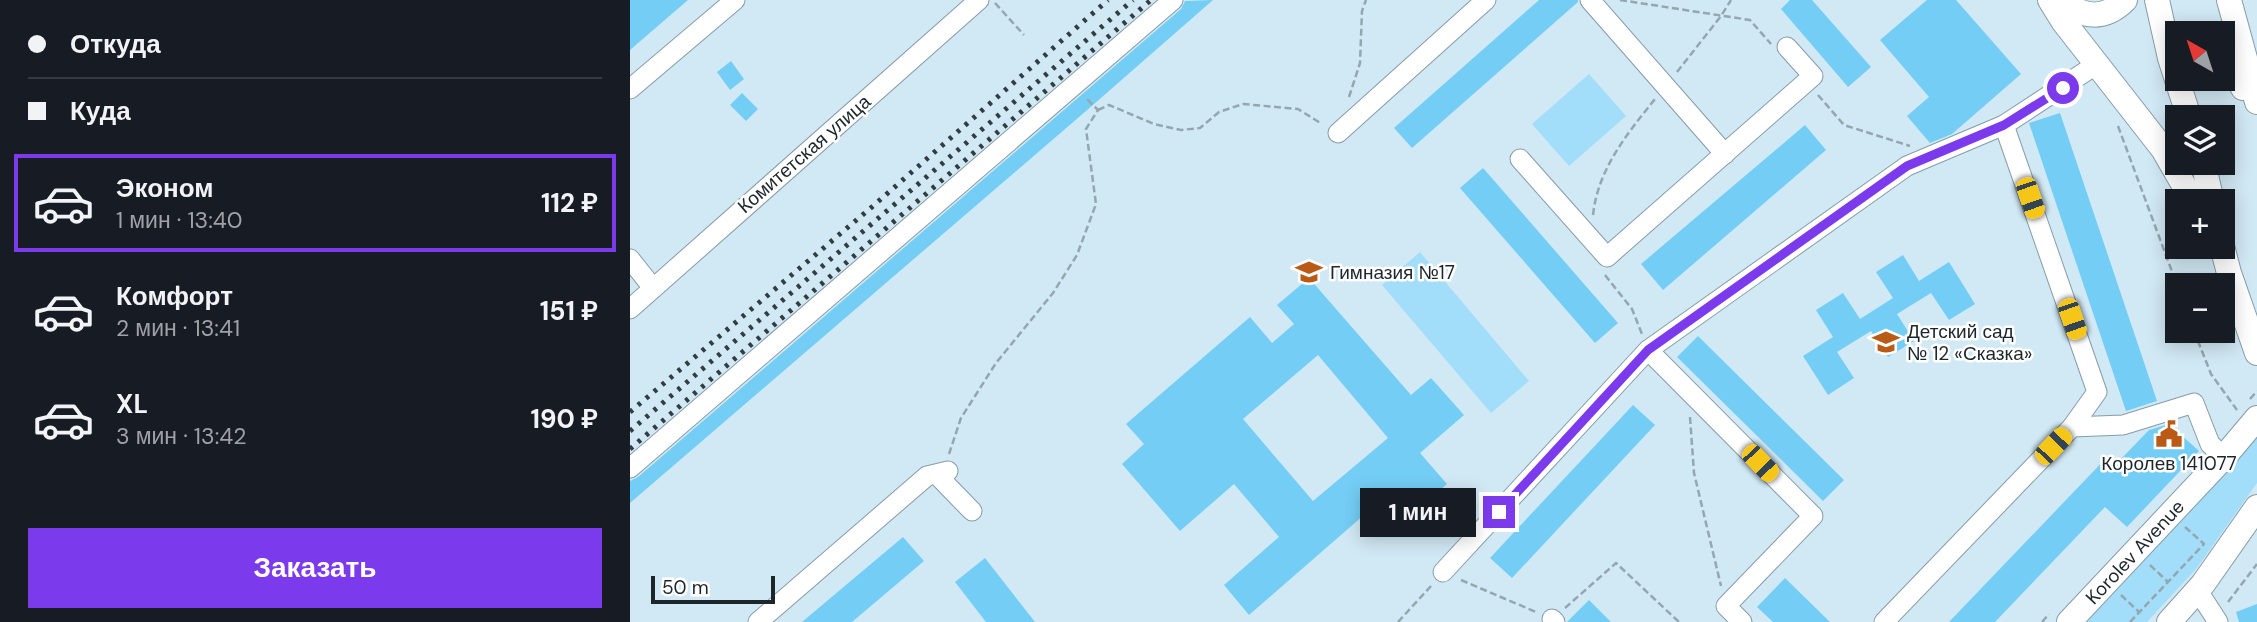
<!DOCTYPE html>
<html lang="ru">
<head>
<meta charset="utf-8">
<style>
	:root { --surface:#171b24; --page:#242831; --text:#f1f3f6; --muted:#9ea1a6; --line:#363941; --accent:#7c3aed }
	body { margin:0; font-family:"DM Sans",sans-serif; background:var(--page); color:var(--text); height:100vh; display:flex; flex-direction:column; font-size:26px; white-space:nowrap }
	* { box-sizing:border-box; margin:0 }
	p { font-size:23px; color:var(--muted) }
	.icon { flex:none; width:38px; height:38px; fill:none; stroke:currentColor; stroke-width:2; stroke-linecap:round; stroke-linejoin:round }
	.map { position:relative; flex:1; overflow:hidden }
	.drawer { display:flex; flex-direction:column; background:var(--surface); width:630px }
	.drawer>* { flex:none }
	.banner { display:grid; align-content:center; height:154px; padding:0 28px; background:var(--surface) }
	.needle { width:46px; rotate:321deg }
	.tools { position:absolute; left:1535px; top:21px; display:grid; gap:14px }
	.tools a { display:grid; place-items:center; width:70px; height:70px; border-radius:0px; background:var(--surface); box-shadow:0 4px 18px #0003; font-size:35px }
	.scale { position:absolute; left:21px; bottom:18px; width:124px; box-sizing:border-box; padding-left:7px; border:4px solid #1d262a; border-top:0; font-size:19px; line-height:24px; white-space:nowrap; color:#1d262a; -webkit-text-stroke:5px #fff; paint-order:stroke }
	.end { position:absolute; width:32px; height:32px; margin:-16px; border:9px solid #7c3aed; background:#fff; box-shadow:0 0 0 4px #fff }
	.from { border-radius:50% }
	.bubble { position:absolute; height:49px; border-radius:0px; background:var(--surface); box-shadow:0 4px 18px #0003; font-size:23px; font-weight:700; line-height:49px; text-align:center }
	.car { position:absolute; width:21px; height:42px; margin:-21px -10px; border-radius:9px; box-shadow:0 0 5px 2px #0007; background:linear-gradient(#f5c518 24%,#345 0 40%,#f5c518 0 76%,#345 0 86%,#f5c518 0) }
	.banner b { display:flex; align-items:center; gap:24px; height:66px; font-size:26px }
	.banner b+b { border-top:2px solid var(--line) }
	.banner i { width:18px; height:18px; background:var(--text) }
	ul { padding:0; list-style:none }
	li { display:flex; align-items:center; gap:21px; height:98px; margin:0 14px 10px; padding:0 14px; border:4px solid transparent; border-radius:0px }
	li div { flex:1 }
	li b { display:block; font-size:26px }
	li em { font-style:normal; font-weight:700 }
	li.selected { border-color:var(--accent) }
	li>.icon { width:63px; height:63px; stroke-width:1.5 }
	.action { display:flex; gap:14px; margin-top:auto; padding:14px 28px }
	.action a { flex:1; height:80px; border-radius:0px; background:var(--accent); color:#fff; font-size:28px; font-weight:700; line-height:80px; text-align:center }
	main { display:flex; flex:1; min-height:0 }
	.map>svg:first-child { display:block }
	.green { fill:#a2ddfa }
	.building { fill:#74cdf5; fill-rule:evenodd }
	.lines { fill:none; stroke-linecap:round; stroke-linejoin:round }
	.minor-casing { stroke:#869ca7; stroke-width:21 }
	.major-casing { stroke:#869ca7; stroke-width:26 }
	.path { stroke:#94a7b0; stroke-width:2.5; stroke-dasharray:7 3.5; stroke-linecap:butt }
	.minor { stroke:#fff; stroke-width:19 }
	.major { stroke:#fff; stroke-width:24 }
	.rail { stroke:#323d42; stroke-width:5; stroke-dasharray:3.5 7; stroke-linecap:butt }
	.route { stroke:#7c3aed; stroke-width:9 }
	.labels { text-anchor:middle; dominant-baseline:central; stroke-width:5; stroke-linejoin:round; paint-order:stroke }
	.street-label { font-size:19px; fill:#1d262a; stroke:#fff }
	.poi-label { font-size:19px; fill:#1d262a; stroke:#fff; text-anchor:start }
</style>
</head>
<body>
<main>
<section class="drawer">
<div class="banner">
<b><i class="from"></i>Откуда</b>
<b><i></i>Куда</b>
</div>
<ul>
<li class="selected"><svg class="icon" aria-label="car" viewBox="0 0 24 24"><path d="M5 17H2v-5l4-1 3-4h7l3 4 3 1v5h-3M9 17h6M6 11h13"/><circle cx="7" cy="17" r="2"/><circle cx="17" cy="17" r="2"/></svg><div><b>Эконом</b><p>1 мин · 13:40</p></div><em>112 ₽</em></li>
<li><svg class="icon" aria-label="car" viewBox="0 0 24 24"><path d="M5 17H2v-5l4-1 3-4h7l3 4 3 1v5h-3M9 17h6M6 11h13"/><circle cx="7" cy="17" r="2"/><circle cx="17" cy="17" r="2"/></svg><div><b>Комфорт</b><p>2 мин · 13:41</p></div><em>151 ₽</em></li>
<li><svg class="icon" aria-label="car" viewBox="0 0 24 24"><path d="M5 17H2v-5l4-1 3-4h7l3 4 3 1v5h-3M9 17h6M6 11h13"/><circle cx="7" cy="17" r="2"/><circle cx="17" cy="17" r="2"/></svg><div><b>XL</b><p>3 мин · 13:42</p></div><em>190 ₽</em></li>
</ul>
<div class="action"><a>Заказать</a></div>
</section>
<div class="map">
<svg width="1627" height="622" viewBox="0 0 1627 622">
	<rect width="100%" height="100%" fill="#d1e9f5"/>
	<!-- green -->
	<g class="green">
		<path d="M959,74L996,116L939,166L902,124Z"/>
		<path d="M790,252L899,381L861,413L752,285Z"/>
		<path d="M1627,432V483L1566,569L1517,622H1447Z"/>
	</g>
	<!-- building -->
	<g class="building">
		<path d="M0,0H58L0,50Z"/>
		<path d="M583,0L456,111L0,503V481L8,477L551,9L555,1Z"/>
		<path d="M909,0H948V2L782,148L764,128Z"/>
		<path d="M1160,0H1182L1241,67L1218,87L1151,9Z"/>
		<path d="M1297,0H1326L1391,74L1322,134L1300,143L1277,116L1299,97L1250,40Z"/>
		<path d="M101,61L114,79L100,90L87,72Z"/>
		<path d="M112,93L128,109L116,121L100,105Z"/>
		<path d="M1430,113L1527,401L1496,411L1399,123Z"/>
		<path d="M1175,125L1196,150L1033,290L1011,264Z"/>
		<path d="M853,168L988,323L965,343L830,188Z"/>
		<path d="M1273,255L1289,281L1319,262L1345,304L1319,320L1301,293L1267,314L1284,341L1258,357L1241,331L1207,352L1224,378L1198,395L1173,356L1203,337L1186,310L1213,293L1230,319L1263,298L1246,272Z"/>
		<path d="M679,278L781,395L801,378L834,415L790,453L817,484L785,511L765,488L619,615L594,585L649,537L604,484L550,531L492,464L514,444L496,424L620,317L642,343L664,324L647,305ZM688,355L758,438L683,501L613,419Z"/>
		<path d="M1068,336L1214,480L1193,501L1047,357Z"/>
		<path d="M1003,405L1025,425L882,578L860,558Z"/>
		<path d="M1539,424L1569,451L1497,527L1475,507L1365,622H1319L1480,454L1488,462L1519,430Z"/>
		<path d="M273,537L294,561L222,622H172Z"/>
		<path d="M355,558L405,622H356L325,582Z"/>
		<path d="M1155,578L1200,622H1143L1127,607Z"/>
		<path d="M959,600L981,622H937Z"/>
		<path d="M1627,604V622H1609L1606,612Z"/>
	</g>
	<g class="lines">
		<defs>
			<g id="minor">
				<path d="M960,0L1095,154"/>
				<path d="M0,89L105,0"/>
				<path d="M1374,125L1467,392L1442,427L1493,425L1564,403L1580,444L1594,457"/>
				<path d="M708,133L856,0"/>
				<path d="M890,159L977,257L1183,76L1157,47"/>
				<path d="M0,259L23,288"/>
				<path d="M0,309L349,0"/>
				<path d="M1018,350L1183,516L1096,606L1112,622"/>
				<path d="M0,468L543,0"/>
				<path d="M307,475L342,511"/>
				<path d="M813,572L1018,350L1277,166L1374,125L1467,64"/>
				<path d="M1568,591L1588,622"/>
				<path d="M922,619L925,622"/>
				<path d="M128,622L297,476L318,471"/>
				<path d="M1254,622L1442,427"/>
			</g>
			<g id="major">
				<path d="M1420,0L1433,21L1533,149L1563,201"/>
				<path d="M1433,0C1453,19 1475,20 1495,0"/>
				<path d="M1527,0L1540,58L1559,117"/>
				<path d="M1599,0L1627,102"/>
				<path d="M1592,57L1600,64L1613,88"/>
				<path d="M1573,163L1582,201"/>
				<path d="M1592,246L1599,273L1627,353"/>
				<path d="M1439,622L1594,457L1627,418"/>
				<path d="M1539,622L1573,584L1627,507"/>
			</g>
		</defs>
		<!-- minor casing -->
		<use href="#minor" class="minor-casing"/>
		<!-- major casing -->
		<use href="#major" class="major-casing"/>
		<!-- path -->
		<g class="path">
			<path d="M990,0L1120,20L1141,44"/>
			<path d="M365,3L394,35"/>
			<path d="M1047,72L1091,16L1101,0"/>
			<path d="M1188,95L1214,125L1280,146"/>
			<path d="M719,97L730,63L732,11L736,0"/>
			<path d="M468,110L479,105L524,124L551,130L570,128L589,112L613,104L668,109L692,124"/>
			<path d="M1488,126L1547,285"/>
			<path d="M963,215C968,169 997,134 1025,99"/>
			<path d="M975,275L1002,309L1012,334"/>
			<path d="M1564,331L1581,374L1607,410"/>
			<path d="M1620,399L1627,391"/>
			<path d="M1060,417L1064,473L1091,586"/>
			<path d="M319,454L331,418L366,363L423,293L447,255L466,204L456,129L468,110L457,99"/>
			<path d="M1520,565L1538,582"/>
			<path d="M831,580L906,612"/>
			<path d="M1491,595L1509,612"/>
			<path d="M1598,602L1627,564"/>
			<path d="M935,608L986,563L1049,622"/>
			<path d="M768,622L801,586"/>
			<path d="M1412,622L1419,614"/>
			<path d="M1500,622L1574,544L1555,527"/>
		</g>
		<!-- minor -->
		<use href="#minor" class="minor"/>
		<!-- major -->
		<use href="#major" class="major"/>
		<!-- rail -->
		<g class="rail">
			<path d="M0,412L243,206L478,0"/>
			<path d="M0,431L503,0"/>
			<path d="M0,449L521,0"/>
		</g>
	</g>
	<g class="lines">
		<!-- route -->
		<path class="route" d="M869,512L1018,350L1277,166L1374,125L1433,88"/>
	</g>
	<!-- icons -->
	<defs>
		<symbol id="school-bare" viewBox="-9 -9 18 18"><path d="M0-5L7-2L0 1L-7-2ZM-4 1L0 2.5L4 1V4Q0 6-4 4Z" fill="#ba5a16" stroke="#fff" stroke-width="2.5" paint-order="stroke"/></symbol>
		<symbol id="civic-bare" viewBox="-9 -9 18 18"><path d="M-.6-6.5H3V-4.5H.6V-3L4-1V1h2V6H-6V1h2V-1L-.6-3ZM-1.2 2.5V6h2.4V2.5Z" fill="#ba5a16" stroke="#fff" stroke-width="2.5" paint-order="stroke"/></symbol>
	</defs>
	<g fill-rule="evenodd">
		<use href="#school-bare" x="660" y="253" width="38" height="38"/>
		<use href="#school-bare" x="1237" y="323" width="38" height="38"/>
		<use href="#civic-bare" x="1520" y="415" width="38" height="38"/>
	</g>
	<g class="labels">
		<!-- street labels -->
		<g class="street-label">
			<text transform="translate(174 154) rotate(-41)">Комитетская улица</text>
			<text transform="translate(1505 552) rotate(-47)">Korolev Avenue</text>
		</g>
		<!-- poi labels -->
		<g class="poi-label">
			<text x="700" y="272">Гимназия №17</text>
			<text x="1277" y="331">Детский сад<tspan x="1277" dy="22">№ 12 «Сказка»</tspan></text>
			<text x="1539" y="463" text-anchor="middle">Королев 141077</text>
		</g>
	</g>
</svg>
<div class="tools">
<a><svg class="needle" viewBox="-14 -14 28 28"><path d="M0-13l5 13h-10z" fill="#e53935"/><path d="M0 13l5-13h-10z" fill="#9ea1a6"/></svg></a>
<a><svg class="icon" aria-label="layers" viewBox="0 0 24 24"><path d="M12 4l9 5-9 5-9-5zM3 14l9 5 9-5"/></svg></a>
<a>+</a>
<a>−</a>
</div>
<div class="scale">50 m</div>
<i class="end from" style="left:1433px;top:88px"></i>
<i class="end" style="left:869px;top:512px"></i>
<div class="bubble" style="left:730px;top:488px;width:116px">1 мин</div>
<i class="car" style="left:1400px;top:198px;rotate:161deg"></i>
<i class="car" style="left:1442px;top:319px;rotate:161deg"></i>
<i class="car" style="left:1423px;top:446px;rotate:44deg"></i>
<i class="car" style="left:1130px;top:463px;rotate:136deg"></i>
</div>
</main>
</body>
</html>
